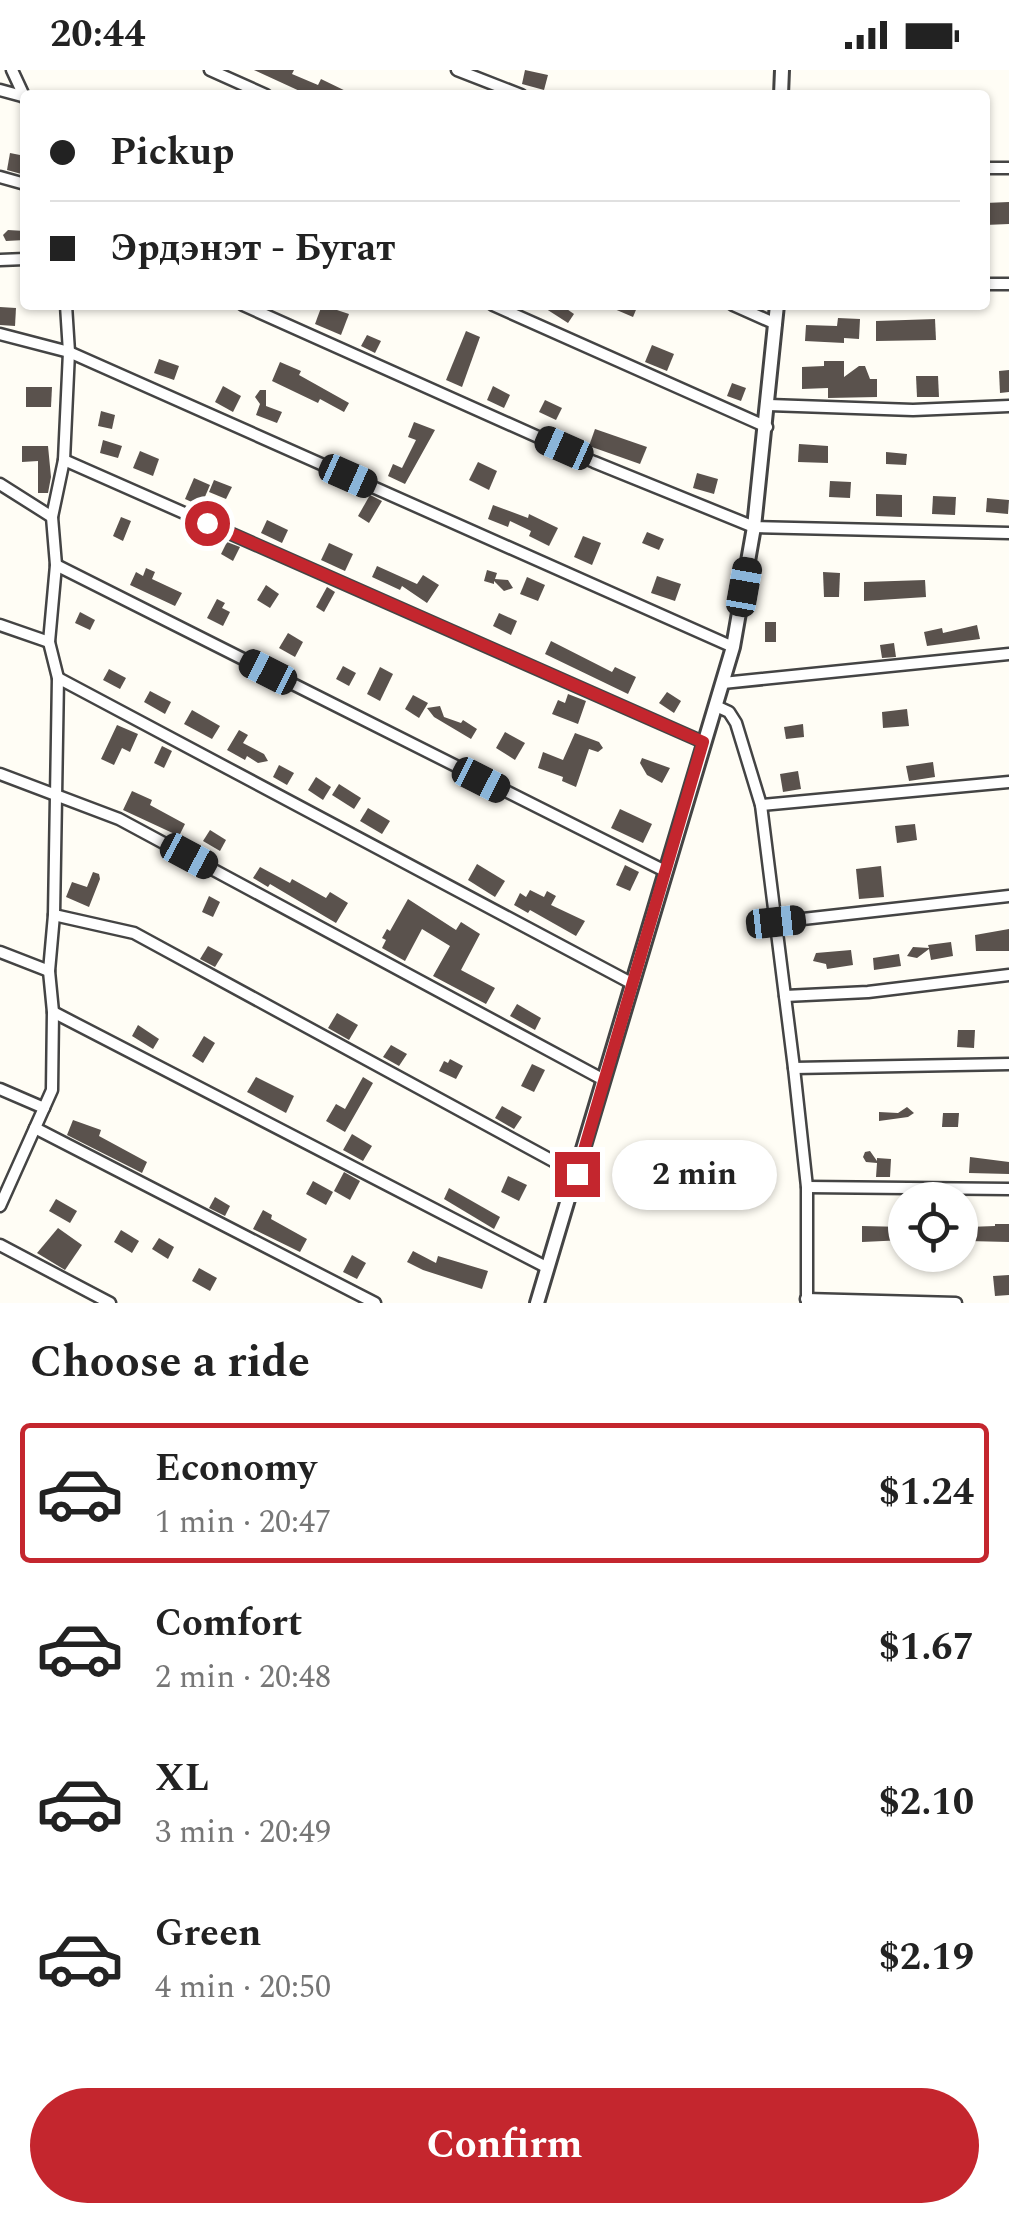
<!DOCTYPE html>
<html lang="en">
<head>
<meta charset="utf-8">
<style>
	:root { --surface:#fff; --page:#f6f6f6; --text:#222; --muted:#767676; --line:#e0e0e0; --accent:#c4262e }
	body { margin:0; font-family:Spectral,serif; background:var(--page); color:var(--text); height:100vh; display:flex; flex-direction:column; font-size:38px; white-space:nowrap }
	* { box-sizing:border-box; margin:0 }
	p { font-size:32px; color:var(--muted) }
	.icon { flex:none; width:55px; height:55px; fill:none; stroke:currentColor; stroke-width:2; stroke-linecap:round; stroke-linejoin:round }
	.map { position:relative; height:1233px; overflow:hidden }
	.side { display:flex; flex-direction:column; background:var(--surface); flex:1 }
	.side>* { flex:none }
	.guide { position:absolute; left:20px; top:20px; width:970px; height:220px; border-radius:10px; box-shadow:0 2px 8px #0004; display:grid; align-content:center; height:220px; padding:0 30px; background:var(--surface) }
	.tools { position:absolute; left:888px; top:1112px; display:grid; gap:20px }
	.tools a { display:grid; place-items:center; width:90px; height:90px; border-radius:50%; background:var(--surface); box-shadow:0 2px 8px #0004; font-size:50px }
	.end { position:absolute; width:45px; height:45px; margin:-22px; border:12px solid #c4262e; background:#fff; box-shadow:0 0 0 5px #fff }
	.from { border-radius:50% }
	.bubble { position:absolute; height:70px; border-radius:35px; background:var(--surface); box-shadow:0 2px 8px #0004; font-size:32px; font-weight:700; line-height:70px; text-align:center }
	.car { position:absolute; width:30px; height:60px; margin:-30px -15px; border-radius:12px; box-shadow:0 0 8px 2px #0007; background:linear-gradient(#222 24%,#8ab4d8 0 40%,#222 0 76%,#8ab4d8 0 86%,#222 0) }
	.guide b { display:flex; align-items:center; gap:35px; height:95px; font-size:38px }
	.guide b+b { border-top:2px solid var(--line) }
	.guide i { width:25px; height:25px; background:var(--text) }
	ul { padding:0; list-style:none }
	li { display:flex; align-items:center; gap:30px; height:140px; margin:0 20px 15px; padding:0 10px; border:5px solid transparent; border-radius:10px }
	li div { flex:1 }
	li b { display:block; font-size:38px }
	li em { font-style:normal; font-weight:700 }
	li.current { border-color:var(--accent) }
	li>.icon { width:90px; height:90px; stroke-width:1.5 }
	h2 { padding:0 30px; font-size:45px; line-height:120px }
	.action { display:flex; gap:20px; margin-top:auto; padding:20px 30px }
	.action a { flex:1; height:115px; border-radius:60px; background:var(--accent); color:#fff; font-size:40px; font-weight:700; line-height:115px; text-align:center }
	.status { display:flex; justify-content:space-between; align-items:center; height:70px; padding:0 50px; background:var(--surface); direction:ltr }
	.status svg { height:28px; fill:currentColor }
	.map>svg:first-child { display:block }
	.building { fill:#5a524d }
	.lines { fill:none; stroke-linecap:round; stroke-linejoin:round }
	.minor-casing { stroke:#444; stroke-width:15 }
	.tertiary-casing { stroke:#444; stroke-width:18 }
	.minor { stroke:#fff; stroke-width:10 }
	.tertiary { stroke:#fff; stroke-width:12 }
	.route { stroke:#c4262e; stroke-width:12 }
</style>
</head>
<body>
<div class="status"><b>20:44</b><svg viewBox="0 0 49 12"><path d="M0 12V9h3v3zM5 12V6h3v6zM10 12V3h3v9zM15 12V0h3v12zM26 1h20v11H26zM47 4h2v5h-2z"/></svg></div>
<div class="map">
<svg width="1009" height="1233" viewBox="0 0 1009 1233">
	<rect width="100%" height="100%" fill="#fffdf5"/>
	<!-- building -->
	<g class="building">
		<path d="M254,0H294L292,4L318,15L321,9L354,25L304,23Z"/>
		<path d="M525,0L548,5L544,20L522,14Z"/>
		<path d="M10,83L25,86V105L7,100Z"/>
		<path d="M1009,132V154L985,155V133Z"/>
		<path d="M8,160L25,161V170L6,171L3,165Z"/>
		<path d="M322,235L349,244L341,265L315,254Z"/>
		<path d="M540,235H561L574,244L568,253Z"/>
		<path d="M605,235H638L633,247Z"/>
		<path d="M0,237L16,238L15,256L0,255Z"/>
		<path d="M838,248L860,249L859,269L844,268V273L805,271L806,255L837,256Z"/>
		<path d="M935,249L936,270L876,271V251Z"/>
		<path d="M466,261L480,267L462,317L446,310Z"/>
		<path d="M367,265L381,271L375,283L361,276Z"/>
		<path d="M652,275L674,284L667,301L645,292Z"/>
		<path d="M159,289L179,296L174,310L154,303Z"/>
		<path d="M824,291H844V307L859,296H865L870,309H877V327L828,328V318L802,319V297L824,296Z"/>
		<path d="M280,292L301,301L299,305L349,333L344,342L320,329L318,333L272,311Z"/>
		<path d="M1009,300V322L1000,323L999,301Z"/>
		<path d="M916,306H938L939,327H917Z"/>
		<path d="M732,313L746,318L741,331L727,326Z"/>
		<path d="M223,316L241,326L233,342L215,332Z"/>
		<path d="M493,316L510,325L504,338L487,330Z"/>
		<path d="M26,317H52L51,337H26Z"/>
		<path d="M260,320H266V336L282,342L277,353L256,345L260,334L255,327Z"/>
		<path d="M545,330L562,338L556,350L539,342Z"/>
		<path d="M101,341L115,345L112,359L98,356Z"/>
		<path d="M414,352L435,360L405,414L388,406L393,394L402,398L416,370L408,367Z"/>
		<path d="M595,359L647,377L640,394L589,376Z"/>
		<path d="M103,370L122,376L118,388L100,383Z"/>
		<path d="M799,374L828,376V393L798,392Z"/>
		<path d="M22,376H48L51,407L48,423H38V391L22,392Z"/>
		<path d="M140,381L159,389L153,406L133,398Z"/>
		<path d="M886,382L907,384L906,395L886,394Z"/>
		<path d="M478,392L497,401L489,420L469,410Z"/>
		<path d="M697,403L718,409L714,424L693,418Z"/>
		<path d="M194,408L210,415L201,436L185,429Z"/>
		<path d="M214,410L232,417L226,429L209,422Z"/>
		<path d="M830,411L851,412L850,428L829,427Z"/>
		<path d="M876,424L902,425V447L876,446Z"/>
		<path d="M370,425L382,431L369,453L358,446Z"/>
		<path d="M933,426L956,427L955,445L932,444Z"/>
		<path d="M987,428L1009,430L1008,444L986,442Z"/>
		<path d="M493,435L528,448L529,444L558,458L549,476L529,466L531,461L510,451L508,457L488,449Z"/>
		<path d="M121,447L131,451L123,471L113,466Z"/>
		<path d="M267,450L288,460L282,473L261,463Z"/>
		<path d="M647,462L664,469L659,480L642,473Z"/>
		<path d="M583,466L601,473L592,495L574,487Z"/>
		<path d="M227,472L240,477L233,491L221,484Z"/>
		<path d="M329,473L353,484L345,501L321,490Z"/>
		<path d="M377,496L417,514L423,505L439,515L427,533L402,516L400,520L372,507Z"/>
		<path d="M146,498L155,502L152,509L182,523L175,536L130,515L136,502L143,506Z"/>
		<path d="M487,500L497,503L495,509L508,510L513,518L504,521L494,511V514L484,511Z"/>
		<path d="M823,502L840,503L839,527H824Z"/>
		<path d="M657,506L681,514L675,531L651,523Z"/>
		<path d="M527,507L545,515L538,531L520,524Z"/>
		<path d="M925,510L926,527L864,531V512Z"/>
		<path d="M266,515L279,524L270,538L257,530Z"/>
		<path d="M327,517L335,522L324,542L316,537Z"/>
		<path d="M217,529L225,533L222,538L230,542L223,556L207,548Z"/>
		<path d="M80,542L95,550L90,560L75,553Z"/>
		<path d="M499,543L517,551L511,565L493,556Z"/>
		<rect x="765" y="552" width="11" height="20"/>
		<path d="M977,555L980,569L927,576L924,562L942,558L943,563Z"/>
		<path d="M288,563L303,572L295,587L279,578Z"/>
		<path d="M551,571L612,602L615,597L636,607L628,624L545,584Z"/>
		<path d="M894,573L896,587L882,588L880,575Z"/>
		<path d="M343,596L356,603L349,616L336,609Z"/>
		<path d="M380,597L393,604L380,631L367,624Z"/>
		<path d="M109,599L126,608L120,619L103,610Z"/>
		<path d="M150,621L171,632L165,644L144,632Z"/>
		<path d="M667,622L681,631L674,643L659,633Z"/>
		<path d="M568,624L586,631L578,654L552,644L558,630L565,633Z"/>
		<path d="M413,625L428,633L419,648L405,639Z"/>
		<path d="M440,636L444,647L461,653L463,650L477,659L471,669L434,647L427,638Z"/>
		<path d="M907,639L909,656L883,658L882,642Z"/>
		<path d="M192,640L220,656L212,669L184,654Z"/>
		<path d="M803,654L804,667L786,669L784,657Z"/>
		<path d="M117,655L138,664L130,682L122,678L114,695L101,689Z"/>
		<path d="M239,660L248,665L243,673L264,684L268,691L258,693L247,686L245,690L227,680Z"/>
		<path d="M505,662L525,673L515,690L496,678Z"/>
		<path d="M575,663L599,672L603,678L598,682L589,679L576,717L562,711L563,707L538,698L543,682L563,690Z"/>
		<path d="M162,676L172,681L164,698L154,693Z"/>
		<path d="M642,688L670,698L662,713L647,705L640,693Z"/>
		<path d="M933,692L935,707L909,711L906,696Z"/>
		<path d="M279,695L294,703L287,715L273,707Z"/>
		<path d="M798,701L801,719L783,722L780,704Z"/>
		<path d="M316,707L331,717L323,730L308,720Z"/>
		<path d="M339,714L361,728L354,739L332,725Z"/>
		<path d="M132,721L152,730L150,735L185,754L179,766L123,740Z"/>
		<path d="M368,738L390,751L382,764L360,751Z"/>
		<path d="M620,739L652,754L643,773L611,758Z"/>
		<path d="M915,754L917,770L897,773L895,756Z"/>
		<path d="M210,760L226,770L220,781L203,771Z"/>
		<path d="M477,794L505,811L495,827L468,810Z"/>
		<path d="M625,795L639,802L630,821L616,815Z"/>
		<path d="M881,796L884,827L859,829L856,799Z"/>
		<path d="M260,797L290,813L292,809L326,828L330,822L348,833L336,853L270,814L268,817L253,808Z"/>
		<path d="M93,802L99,804L100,809L89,837L66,827L72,812L87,817Z"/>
		<path d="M530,820L544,827L547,821L556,826L551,835L585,851L576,866L530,840L528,843L514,835L520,823L526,827Z"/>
		<path d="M209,826L220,832L213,847L202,842Z"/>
		<path d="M408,829L456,860L461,852L480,864L461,900L495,918L486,934L433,906L450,876L422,859L405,891L382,878L386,870L382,868L387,859L390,861Z"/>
		<path d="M1009,859V881H976L975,865Z"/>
		<path d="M951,872L953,886L931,890L929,879L917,888L907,886L913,877L929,878L928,875Z"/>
		<path d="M208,876L223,884L215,897L200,889Z"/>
		<path d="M851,880L853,895L827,899L826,894L813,891L816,883Z"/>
		<path d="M899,884L901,896L874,900L873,888Z"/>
		<path d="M517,934L541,948L535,960L510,946Z"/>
		<path d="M337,943L358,955L349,970L328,958Z"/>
		<path d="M138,955L159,969L153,979L132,966Z"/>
		<path d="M958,960H975L974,978L957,977Z"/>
		<path d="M204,966L215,973L203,993L192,986Z"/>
		<path d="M391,975L407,984L399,996L383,987Z"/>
		<path d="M450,989L463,996L456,1009L439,1001L444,991L448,993Z"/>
		<path d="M532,994L545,1000L534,1022L521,1016Z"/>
		<path d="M256,1007L294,1026L286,1043L247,1022Z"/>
		<path d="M363,1007L373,1013L345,1062L326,1051L336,1034L345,1039Z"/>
		<path d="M502,1036L522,1047L514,1059L495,1048Z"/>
		<path d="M907,1037L914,1043L908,1047L879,1051V1042L898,1043Z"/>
		<path d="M943,1043H959L958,1057H942Z"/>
		<path d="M73,1050L101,1060L99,1066L147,1092L142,1103L67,1065Z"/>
		<path d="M352,1064L372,1076L363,1091L343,1080Z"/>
		<path d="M870,1081L877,1091V1088L891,1089L890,1107H876L877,1093L866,1092L863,1087L865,1082Z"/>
		<path d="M970,1087L1009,1092V1104L969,1103Z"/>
		<path d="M344,1102L360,1111L350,1130L334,1121Z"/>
		<path d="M508,1106L527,1115L519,1131L501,1122Z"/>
		<path d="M313,1111L333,1122L326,1135L306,1124Z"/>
		<path d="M449,1118L500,1147L494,1159L444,1129Z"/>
		<path d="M215,1127L230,1136L225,1146L209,1138Z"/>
		<path d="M56,1129L77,1141L70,1153L49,1141Z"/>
		<path d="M263,1140L272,1145L271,1149L307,1169L300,1182L253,1159Z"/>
		<path d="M995,1154H1009V1172L968,1171V1157L995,1156Z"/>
		<path d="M862,1156L905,1157V1170L862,1172Z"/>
		<path d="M58,1158L82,1175L65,1200L37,1183Z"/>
		<path d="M121,1160L139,1171L132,1183L114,1172Z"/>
		<path d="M159,1168L174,1177L168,1189L152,1179Z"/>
		<path d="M413,1181L436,1193L438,1186L488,1201L482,1219L423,1200L407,1192Z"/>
		<path d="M352,1185L366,1193L357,1209L343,1202Z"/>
		<path d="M199,1198L217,1208L210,1221L192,1211Z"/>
		<path d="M1009,1205V1225L995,1226L993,1206Z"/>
	</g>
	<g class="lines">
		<defs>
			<g id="minor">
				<path d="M12,0L25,28"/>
				<path d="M210,0L266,25"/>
				<path d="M457,0L521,25"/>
				<path d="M0,20L22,26"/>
				<path d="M985,98H1009"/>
				<path d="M0,107L25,114"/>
				<path d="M0,190L25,189"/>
				<path d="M985,214H1009"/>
				<path d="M243,235L594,392L754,457L1009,463"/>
				<path d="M493,235L767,357"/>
				<path d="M733,235L776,254"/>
				<path d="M0,264L69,282L733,577"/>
				<path d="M769,335L913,340L1009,336"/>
				<path d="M64,390L703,672"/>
				<path d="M0,414L52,447"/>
				<path d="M56,495L665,801"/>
				<path d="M0,555L49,572"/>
				<path d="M58,608L633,914"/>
				<path d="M723,613L1009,584"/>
				<path d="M716,636L729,642L736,653L761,735L794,998L807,1117V1233"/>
				<path d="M0,704L119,749L604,1010"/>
				<path d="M761,735L1009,712"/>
				<path d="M54,845L134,863L577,1104"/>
				<path d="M776,852L1009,826"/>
				<path d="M0,882L49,901"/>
				<path d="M785,926L868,922L1009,905"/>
				<path d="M53,942L548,1198"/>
				<path d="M794,998L1009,994"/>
				<path d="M0,1019L44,1038"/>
				<path d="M35,1058L375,1233"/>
				<path d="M807,1117L1009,1119"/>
				<path d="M0,1136L52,1020L53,942L49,901L54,845L58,608L49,572L56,495L52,447L64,390L69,282L66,235"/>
				<path d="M0,1175L110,1233"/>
				<path d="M806,1229L956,1233"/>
			</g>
			<g id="tertiary">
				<path d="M781,25L782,0"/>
				<path d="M537,1233L733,577L754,457L777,235"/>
			</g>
		</defs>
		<!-- minor casing -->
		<use href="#minor" class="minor-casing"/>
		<!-- tertiary casing -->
		<use href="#tertiary" class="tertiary-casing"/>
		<!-- minor -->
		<use href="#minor" class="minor"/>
		<!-- tertiary -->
		<use href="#tertiary" class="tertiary"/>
	</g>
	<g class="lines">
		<!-- route -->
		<path class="route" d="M207,453L703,672L577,1104"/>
	</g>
</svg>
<div class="tools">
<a><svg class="icon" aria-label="locate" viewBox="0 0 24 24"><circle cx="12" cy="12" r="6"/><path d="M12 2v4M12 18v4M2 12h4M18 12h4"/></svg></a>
</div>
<i class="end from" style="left:207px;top:453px"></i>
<i class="end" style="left:577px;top:1104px"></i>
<div class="bubble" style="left:612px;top:1070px;width:165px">2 min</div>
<i class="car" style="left:564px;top:378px;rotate:294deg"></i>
<i class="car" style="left:348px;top:406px;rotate:114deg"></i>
<i class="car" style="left:744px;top:517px;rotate:10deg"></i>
<i class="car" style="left:268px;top:602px;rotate:297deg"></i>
<i class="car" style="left:481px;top:710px;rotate:117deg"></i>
<i class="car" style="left:189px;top:786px;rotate:118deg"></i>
<i class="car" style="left:776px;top:852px;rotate:84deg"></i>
<div class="guide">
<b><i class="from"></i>Pickup</b>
<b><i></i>Эрдэнэт - Бугат</b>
</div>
</div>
<section class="side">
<h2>Choose a ride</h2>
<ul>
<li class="current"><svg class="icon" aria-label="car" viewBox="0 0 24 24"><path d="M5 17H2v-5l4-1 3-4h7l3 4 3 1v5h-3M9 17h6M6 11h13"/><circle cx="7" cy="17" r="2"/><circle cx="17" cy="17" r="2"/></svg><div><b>Economy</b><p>1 min · 20:47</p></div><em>$1.24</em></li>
<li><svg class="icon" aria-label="car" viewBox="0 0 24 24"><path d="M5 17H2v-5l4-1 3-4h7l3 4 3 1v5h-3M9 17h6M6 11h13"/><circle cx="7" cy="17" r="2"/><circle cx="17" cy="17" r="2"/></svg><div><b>Comfort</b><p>2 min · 20:48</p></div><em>$1.67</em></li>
<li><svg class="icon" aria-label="car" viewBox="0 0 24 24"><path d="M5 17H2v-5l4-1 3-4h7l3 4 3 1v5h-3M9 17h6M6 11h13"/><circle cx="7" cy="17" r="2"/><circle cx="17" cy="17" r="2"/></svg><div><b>XL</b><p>3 min · 20:49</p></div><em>$2.10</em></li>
<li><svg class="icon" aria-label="car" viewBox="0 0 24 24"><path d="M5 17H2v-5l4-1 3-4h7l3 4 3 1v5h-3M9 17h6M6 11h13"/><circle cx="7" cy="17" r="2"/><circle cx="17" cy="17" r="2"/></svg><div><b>Green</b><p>4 min · 20:50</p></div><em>$2.19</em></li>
</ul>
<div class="action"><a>Confirm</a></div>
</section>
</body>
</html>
